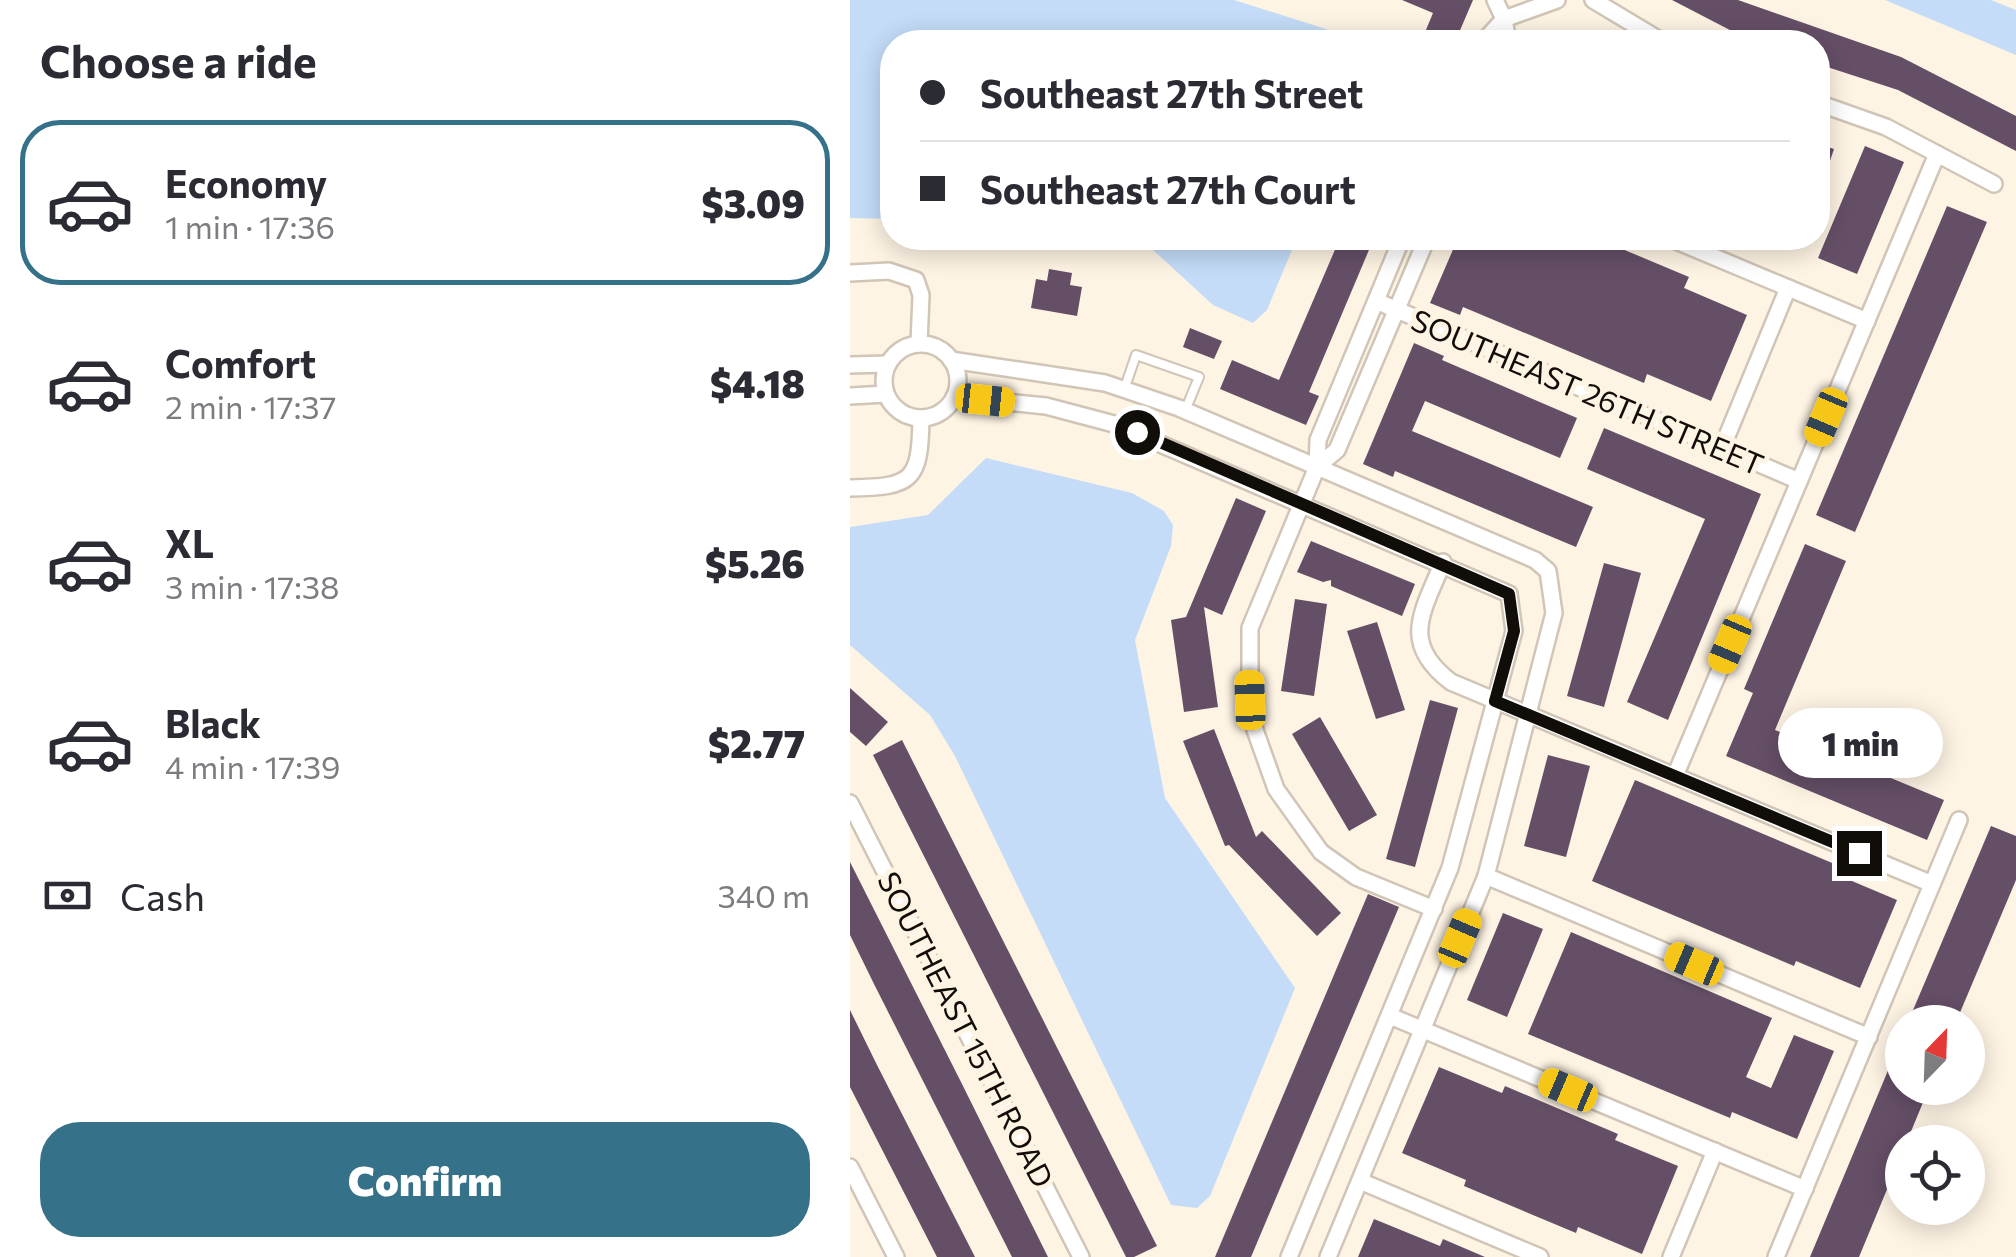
<!DOCTYPE html>
<html lang="en">
<head>
<meta charset="utf-8">
<style>
	:root { --surface:#fff; --page:#f7f7f7; --text:#2b2b33; --muted:#7c7c81; --line:#e1e1e2; --accent:#357188 }
	body { margin:0; font-family:Commissioner,sans-serif; background:var(--page); color:var(--text); height:100vh; display:flex; flex-direction:column; font-size:38px; white-space:nowrap }
	* { box-sizing:border-box; margin:0 }
	p { font-size:32px; color:var(--muted) }
	.icon { flex:none; width:55px; height:55px; fill:none; stroke:currentColor; stroke-width:2; stroke-linecap:round; stroke-linejoin:round }
	.map { position:relative; flex:1; overflow:hidden }
	.sheet { display:flex; flex-direction:column; background:var(--surface); width:850px }
	.sheet>* { flex:none }
	.banner { position:absolute; left:30px; top:30px; width:950px; height:220px; border-radius:40px; box-shadow:0 5px 25px #0003; display:grid; align-content:center; height:220px; padding:0 40px; background:var(--surface) }
	.needle { width:65px; rotate:23deg }
	.buttons { position:absolute; left:1035px; top:1005px; display:grid; gap:20px }
	.buttons a { display:grid; place-items:center; width:100px; height:100px; border-radius:50%; background:var(--surface); box-shadow:0 5px 25px #0003; font-size:50px }
	.end { position:absolute; width:45px; height:45px; margin:-22px; border:12px solid #110e09; background:#fff; box-shadow:0 0 0 5px #fff }
	.from { border-radius:50% }
	.bubble { position:absolute; height:70px; border-radius:35px; background:var(--surface); box-shadow:0 5px 25px #0003; font-size:32px; font-weight:800; line-height:70px; text-align:center }
	.car { position:absolute; width:30px; height:60px; margin:-30px -15px; border-radius:12px; box-shadow:0 0 8px 2px #0007; background:linear-gradient(#f5c518 24%,#345 0 40%,#f5c518 0 76%,#345 0 86%,#f5c518 0) }
	.banner b { display:flex; align-items:center; gap:35px; height:95px; font-size:38px }
	.banner b+b { border-top:2px solid var(--line) }
	.banner i { width:25px; height:25px; background:var(--text) }
	ul { padding:0; list-style:none }
	li { display:flex; align-items:center; gap:30px; height:165px; margin:0 20px 15px; padding:0 20px; border:5px solid transparent; border-radius:40px }
	li div { flex:1 }
	li b { display:block; font-size:38px }
	li em { font-style:normal; font-weight:800 }
	li.on { border-color:var(--accent) }
	li>.icon { width:90px; height:90px; stroke-width:1.5 }
	h2 { padding:0 40px; font-size:45px; line-height:120px }
	.pay { display:flex; align-items:center; gap:25px; height:110px; padding:0 40px; font-size:38px }
	.pay p { margin-inline-start:auto }
	.primary-button { display:flex; gap:20px; margin-top:auto; padding:20px 40px }
	.primary-button a { flex:1; height:115px; border-radius:40px; background:var(--accent); color:#fff; font-size:40px; font-weight:800; line-height:115px; text-align:center }
	main { display:flex; flex:1; min-height:0 }
	.map>svg:first-child { display:block }
	.water { fill:#c4dcf8 }
	.building { fill:#654f67 }
	.lines { fill:none; stroke-linecap:round; stroke-linejoin:round }
	.service-casing { stroke:#d0c5b6; stroke-width:12 }
	.minor-casing { stroke:#d0c5b6; stroke-width:20 }
	.service { stroke:#fff; stroke-width:8 }
	.minor { stroke:#fff; stroke-width:15 }
	.route { stroke:#110e09; stroke-width:12 }
	.labels { text-anchor:middle; dominant-baseline:central; stroke-width:10; stroke-linejoin:round; paint-order:stroke }
	.street-label { font-size:30px; fill:#110e09; stroke:#fef4e4 }
</style>
</head>
<body>
<main>
<section class="sheet">
<h2>Choose a ride</h2>
<ul>
<li class="on"><svg class="icon" aria-label="car" viewBox="0 0 24 24"><path d="M5 17H2v-5l4-1 3-4h7l3 4 3 1v5h-3M9 17h6M6 11h13"/><circle cx="7" cy="17" r="2"/><circle cx="17" cy="17" r="2"/></svg><div><b>Economy</b><p>1 min · 17:36</p></div><em>$3.09</em></li>
<li><svg class="icon" aria-label="car" viewBox="0 0 24 24"><path d="M5 17H2v-5l4-1 3-4h7l3 4 3 1v5h-3M9 17h6M6 11h13"/><circle cx="7" cy="17" r="2"/><circle cx="17" cy="17" r="2"/></svg><div><b>Comfort</b><p>2 min · 17:37</p></div><em>$4.18</em></li>
<li><svg class="icon" aria-label="car" viewBox="0 0 24 24"><path d="M5 17H2v-5l4-1 3-4h7l3 4 3 1v5h-3M9 17h6M6 11h13"/><circle cx="7" cy="17" r="2"/><circle cx="17" cy="17" r="2"/></svg><div><b>XL</b><p>3 min · 17:38</p></div><em>$5.26</em></li>
<li><svg class="icon" aria-label="car" viewBox="0 0 24 24"><path d="M5 17H2v-5l4-1 3-4h7l3 4 3 1v5h-3M9 17h6M6 11h13"/><circle cx="7" cy="17" r="2"/><circle cx="17" cy="17" r="2"/></svg><div><b>Black</b><p>4 min · 17:39</p></div><em>$2.77</em></li>
</ul>
<div class="pay"><svg class="icon" aria-label="cash" viewBox="0 0 24 24"><path d="M3 7h18v10H3z"/><circle cx="12" cy="12" r="2"/></svg>Cash<p>340 m</p></div>
<div class="primary-button"><a>Confirm</a></div>
</section>
<div class="map">
<svg width="1166" height="1257" viewBox="0 0 1166 1257">
	<rect width="100%" height="100%" fill="#fef4e4"/>
	<!-- water -->
	<g class="water">
		<path d="M0,0H384L517,42H42V219L0,218Z"/>
		<path d="M1035,0H1141L1166,10V55Z"/>
		<path d="M290,238H447L417,310L403,323L363,305Z"/>
		<path d="M136,458L282,493L314,511L323,525L321,546L285,640L315,798L445,988L360,1196L347,1208L321,1205L105,756L80,715L0,645V527L78,515Z"/>
	</g>
	<!-- building -->
	<g class="building">
		<path d="M552,0H623L605,42H571L583,13Z"/>
		<path d="M822,0H888L1051,57L1166,116V151L1048,90L968,64V42H903Z"/>
		<path d="M968,144L984,149L970,190H968Z"/>
		<path d="M1015,146L1054,162L1007,274L968,258Z"/>
		<path d="M1097,206L1137,222L1005,532L966,515Z"/>
		<path d="M490,238H524L459,392L469,396L456,425L370,389L382,360L429,380Z"/>
		<path d="M608,238H746L839,277L834,288L897,315L861,401L797,374L794,383L613,307L610,315L580,303Z"/>
		<path d="M199,269L222,273L220,285L232,287L227,316L181,308L186,279L197,281Z"/>
		<path d="M340,328L372,341L364,359L333,347Z"/>
		<path d="M564,343L594,356L592,360L727,418L710,458L575,401L562,431L743,507L726,547L545,471L543,477L513,464Z"/>
		<path d="M754,428L911,494L818,720L777,702L855,519L737,469Z"/>
		<path d="M386,498L416,511L372,615L354,607L368,707L334,712L321,620L336,617Z"/>
		<path d="M461,541L565,584L552,616L481,586V580L473,582L447,572Z"/>
		<path d="M955,544L996,561L925,730L1094,800L1077,840L876,756L903,693L894,689Z"/>
		<path d="M754,563L791,573L754,707L717,696Z"/>
		<path d="M445,599L477,604L464,696L431,691Z"/>
		<path d="M527,622L555,710L526,719L497,631Z"/>
		<path d="M0,688L38,722L16,746L0,732Z"/>
		<path d="M580,700L608,708L565,867L536,859Z"/>
		<path d="M470,717L527,815L499,831L442,734Z"/>
		<path d="M364,729L406,837L412,831L491,913L467,936L379,845L375,846L333,741Z"/>
		<path d="M52,740L307,1246L284,1257H276L23,755Z"/>
		<path d="M698,755L740,766L716,857L674,846Z"/>
		<path d="M785,780L987,865L983,873L1047,900L1010,988L946,961L944,966L742,881Z"/>
		<path d="M1141,826L1166,836V880L1106,1022H1058Z"/>
		<path d="M0,862L111,1082L198,1257H162L24,984L0,935Z"/>
		<path d="M518,894L549,907L401,1257H365Z"/>
		<path d="M653,913L693,929L657,1017L617,1000Z"/>
		<path d="M721,932L922,1018L896,1077L921,1088L944,1035L984,1051L947,1139L882,1112L880,1118L678,1034Z"/>
		<path d="M0,1010L27,1065L125,1257H87L0,1087Z"/>
		<path d="M1052,1037V1088H1079L1009,1257H960Z"/>
		<path d="M589,1067L652,1093L655,1086L768,1134L765,1140L828,1166L792,1254L728,1227L726,1233L614,1186L616,1180L552,1153Z"/>
		<path d="M524,1219L590,1246L593,1239L635,1257H508Z"/>
	</g>
	<g class="lines">
		<defs>
			<path id="service" d="M274,390L286,355L349,377L335,411"/>
			<g id="minor">
				<path d="M645,0L654,19L707,0"/>
				<path d="M743,0L813,42"/>
				<path d="M633,42L654,19L658,42"/>
				<path d="M968,103L1036,127L1144,184"/>
				<path d="M552,238L468,440L467,467L400,628V700L405,730L426,789L471,852L506,877L584,909"/>
				<path d="M819,238L1017,321"/>
				<path d="M0,273L39,271L66,280L71,295L69,344"/>
				<path d="M526,301L949,481"/>
				<circle cx="71" cy="381" r="37"/>
				<path d="M101,360L255,383L329,408L685,560L698,571L704,613L636,876L478,1257"/>
				<path d="M0,365L38,364"/>
				<path d="M0,396L36,394"/>
				<path d="M104,397L196,406L264,424L659,594L664,631L600,868L439,1257"/>
				<path d="M872,448L938,288"/>
				<path d="M467,467L487,450L577,238"/>
				<path d="M0,488C63,487 70,481 71,418"/>
				<path d="M593,562C572,613 550,643 601,682L1082,884"/>
				<path d="M825,776L1087,154"/>
				<path d="M0,803L231,1257"/>
				<path d="M636,876L1019,1037"/>
				<path d="M540,1016L955,1189"/>
				<path d="M0,1167L46,1257"/>
				<path d="M510,1181L690,1257"/>
				<path d="M821,1257L865,1151"/>
				<path d="M926,1257L1109,820"/>
			</g>
		</defs>
		<!-- service casing -->
		<use href="#service" class="service-casing"/>
		<!-- minor casing -->
		<use href="#minor" class="minor-casing"/>
		<!-- service -->
		<use href="#service" class="service"/>
		<!-- minor -->
		<use href="#minor" class="minor"/>
	</g>
	<g class="lines">
		<!-- route -->
		<path class="route" d="M287,432L659,594L664,631L645,701L1009,853"/>
	</g>
	<g class="labels">
		<!-- street labels -->
		<g class="street-label">
			<text transform="translate(738 391) rotate(23)">SOUTHEAST 26TH STREET</text>
			<text transform="translate(117 1029) rotate(63)">SOUTHEAST 15TH ROAD</text>
		</g>
	</g>
</svg>
<div class="buttons">
<a><svg class="needle" viewBox="-14 -14 28 28"><path d="M0-13l5 13h-10z" fill="#e53935"/><path d="M0 13l5-13h-10z" fill="#7c7c81"/></svg></a>
<a><svg class="icon" aria-label="locate" viewBox="0 0 24 24"><circle cx="12" cy="12" r="6"/><path d="M12 2v4M12 18v4M2 12h4M18 12h4"/></svg></a>
</div>
<i class="end from" style="left:287px;top:432px"></i>
<i class="end" style="left:1009px;top:853px"></i>
<div class="bubble" style="left:928px;top:708px;width:165px">1 min</div>
<i class="car" style="left:135px;top:400px;rotate:96deg"></i>
<i class="car" style="left:976px;top:417px;rotate:203deg"></i>
<i class="car" style="left:880px;top:644px;rotate:203deg"></i>
<i class="car" style="left:400px;top:700px;rotate:358deg"></i>
<i class="car" style="left:610px;top:938px;rotate:23deg"></i>
<i class="car" style="left:844px;top:964px;rotate:293deg"></i>
<i class="car" style="left:718px;top:1090px;rotate:293deg"></i>
<div class="banner">
<b><i class="from"></i>Southeast 27th Street</b>
<b><i></i>Southeast 27th Court</b>
</div>
</div>
</main>
</body>
</html>
